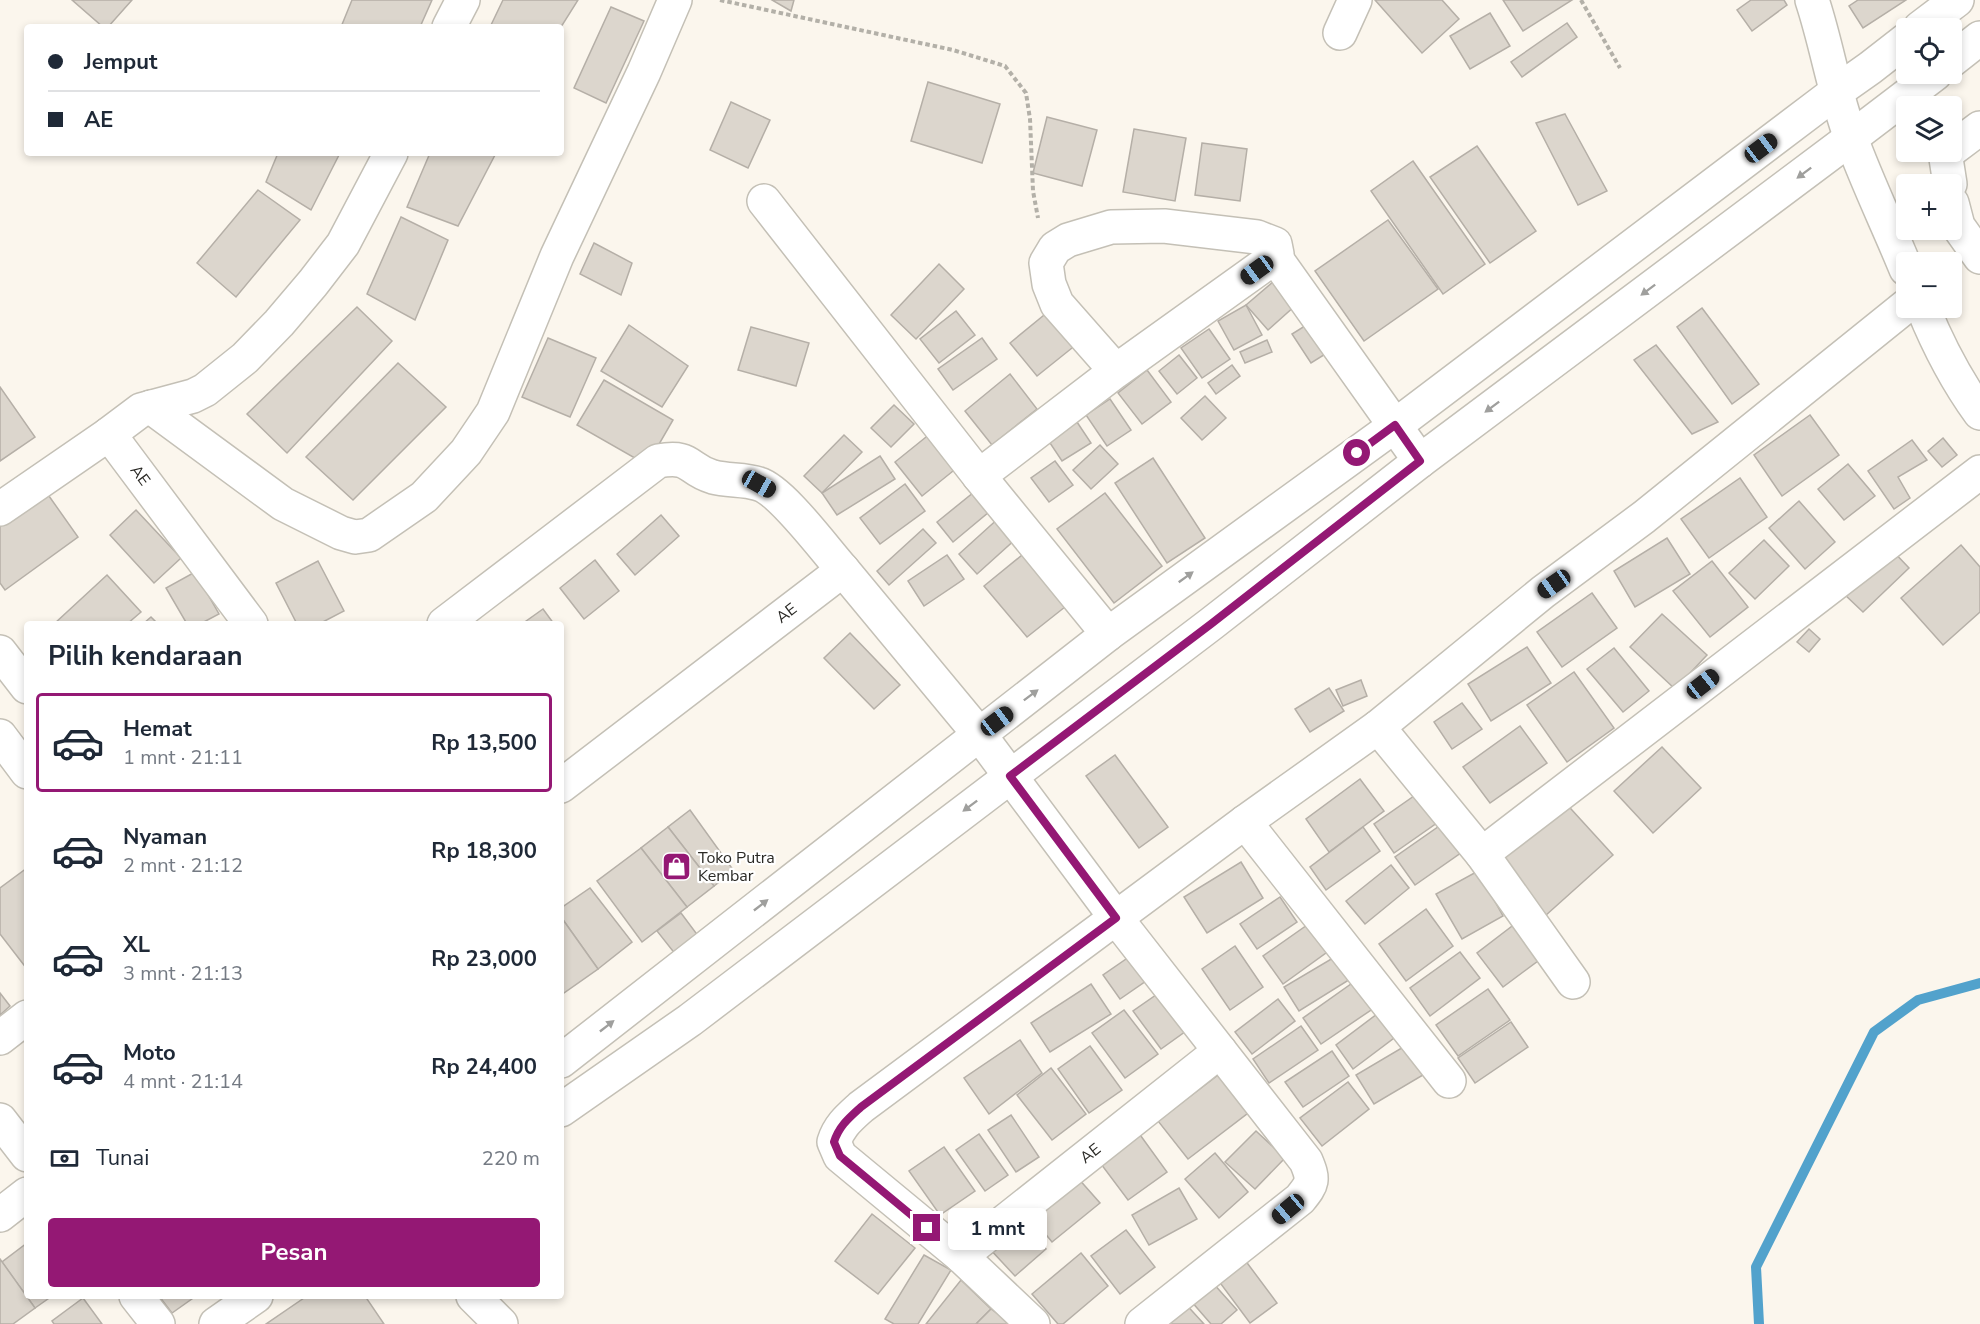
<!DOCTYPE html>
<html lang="id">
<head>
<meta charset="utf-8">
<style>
	:root { --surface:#fff; --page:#f2f2f3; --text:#1f2937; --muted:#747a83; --line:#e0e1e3; --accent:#941874 }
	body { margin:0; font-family:"Nunito Sans",sans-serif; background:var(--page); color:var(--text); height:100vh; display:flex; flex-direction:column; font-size:22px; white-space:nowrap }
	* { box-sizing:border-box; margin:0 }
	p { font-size:20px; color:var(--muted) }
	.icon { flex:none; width:33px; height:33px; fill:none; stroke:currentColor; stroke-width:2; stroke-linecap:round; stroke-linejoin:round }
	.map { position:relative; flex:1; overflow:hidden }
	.side { position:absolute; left:24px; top:621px; width:540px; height:678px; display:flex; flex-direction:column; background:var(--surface); border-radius:6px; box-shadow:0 3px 9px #0003 }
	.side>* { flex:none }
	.guide { position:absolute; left:24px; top:24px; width:540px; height:132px; border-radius:6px; box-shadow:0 3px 9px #0003; display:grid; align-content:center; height:132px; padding:0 24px; background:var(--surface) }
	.buttons { position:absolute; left:1896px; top:18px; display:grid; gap:12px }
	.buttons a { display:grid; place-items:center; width:66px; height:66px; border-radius:6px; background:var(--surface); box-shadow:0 3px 9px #0003; font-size:30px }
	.end { position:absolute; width:27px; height:27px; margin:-14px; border:8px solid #941874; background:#fff; box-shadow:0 0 0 3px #fff }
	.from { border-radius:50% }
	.bubble { position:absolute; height:42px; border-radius:6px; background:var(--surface); box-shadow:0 3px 9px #0003; font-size:20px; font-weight:700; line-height:42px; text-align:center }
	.car { position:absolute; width:18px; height:36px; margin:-18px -9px; border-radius:8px; box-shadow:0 0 4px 2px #0007; background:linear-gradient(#222 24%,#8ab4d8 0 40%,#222 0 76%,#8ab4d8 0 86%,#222 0) }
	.guide b { display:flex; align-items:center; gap:21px; height:57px; font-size:22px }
	.guide b+b { border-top:2px solid var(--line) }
	.guide i { width:15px; height:15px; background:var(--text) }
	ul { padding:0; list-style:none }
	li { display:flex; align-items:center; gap:18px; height:99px; margin:0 12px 9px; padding:0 12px; border:3px solid transparent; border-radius:6px }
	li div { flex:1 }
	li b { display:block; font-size:22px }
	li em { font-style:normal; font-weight:700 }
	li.current { border-color:var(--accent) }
	li>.icon { width:54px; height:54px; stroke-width:1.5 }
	h2 { padding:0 24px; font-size:27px; line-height:72px }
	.pay { display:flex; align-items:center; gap:15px; height:66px; padding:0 24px; font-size:22px }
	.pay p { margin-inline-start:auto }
	.action { display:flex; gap:12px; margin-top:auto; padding:12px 24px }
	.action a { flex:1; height:69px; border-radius:6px; background:var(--accent); color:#fff; font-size:24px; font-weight:700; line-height:69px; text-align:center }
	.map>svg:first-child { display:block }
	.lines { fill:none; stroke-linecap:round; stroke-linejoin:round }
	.stream { stroke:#52a2cc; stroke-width:10 }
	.building { fill:#dcd6cd; stroke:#b5afa7; stroke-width:1.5 }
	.minor-casing { stroke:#c4c0b6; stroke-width:36 }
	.major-casing { stroke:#c4c0b6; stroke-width:36 }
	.path { stroke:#b3b0a8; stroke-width:4; stroke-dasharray:4.5 3; stroke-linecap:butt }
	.minor { stroke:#fff; stroke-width:33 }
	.major { stroke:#fff; stroke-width:33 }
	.oneway { fill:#9f9f9d }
	.route { stroke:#941874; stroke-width:8 }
	.labels { text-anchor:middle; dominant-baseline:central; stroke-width:4.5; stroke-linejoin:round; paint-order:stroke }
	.street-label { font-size:16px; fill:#2a2925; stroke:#fff }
	.poi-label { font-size:16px; fill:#2a2925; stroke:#fff; text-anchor:start }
</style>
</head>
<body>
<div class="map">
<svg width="1980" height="1324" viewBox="0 0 1980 1324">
	<rect width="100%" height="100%" fill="#fbf6ed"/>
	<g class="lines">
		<!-- stream -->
		<path class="stream" d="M1759,1324L1756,1267L1874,1032L1918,1000L1980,983"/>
	</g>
	<!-- building -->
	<g class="building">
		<path d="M72,0H132L108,27H103Z"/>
		<path d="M352,0H432L420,27H341Z"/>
		<path d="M503,0H578L561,27H496L491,25Z"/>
		<path d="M772,0H794L791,11Z"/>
		<path d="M1375,0H1442L1459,19L1422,53Z"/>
		<path d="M1503,0H1572L1523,31Z"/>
		<path d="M1751,0H1784L1787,5L1752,31L1737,10Z"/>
		<path d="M1858,0H1906L1863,28L1849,6Z"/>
		<path d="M611,7L644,21L606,103L574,88Z"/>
		<path d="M1490,13L1510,46L1470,69L1450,36Z"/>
		<path d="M1567,23L1577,37L1522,77L1511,62Z"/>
		<path d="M928,82L1000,104L982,163L911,141Z"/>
		<path d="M731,102L770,120L748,168L710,150Z"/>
		<path d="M1565,114L1607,191L1578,205L1536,123Z"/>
		<path d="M1047,117L1097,130L1082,186L1033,173Z"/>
		<path d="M1134,129L1186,138L1175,201L1123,192Z"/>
		<path d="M1202,143L1247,149L1240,201L1195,195Z"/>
		<path d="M1477,146L1536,231L1490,263L1430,177Z"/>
		<path d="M278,153H340L311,210L266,182Z"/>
		<path d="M430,153H496L458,226L407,207Z"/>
		<path d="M1413,161L1485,264L1443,294L1371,191Z"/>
		<path d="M258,190L300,220L236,297L197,263Z"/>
		<path d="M401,217L448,240L415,320L367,294Z"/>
		<path d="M1388,220L1438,289L1364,341L1315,271Z"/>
		<path d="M594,243L632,263L621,295L580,274Z"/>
		<path d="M939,264L964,289L916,339L891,315Z"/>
		<path d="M1274,281L1296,305L1268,330L1246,305Z"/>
		<path d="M1246,305L1262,335L1234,350L1218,321Z"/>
		<path d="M357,307L392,341L287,453L247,414Z"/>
		<path d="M1702,308L1759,384L1732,404L1677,327Z"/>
		<path d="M956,311L975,335L939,363L920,339Z"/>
		<path d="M1049,311L1077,344L1037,376L1010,343Z"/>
		<path d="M1316,319L1335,348L1311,363L1292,334Z"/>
		<path d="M629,325L688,366L662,407L601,371Z"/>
		<path d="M751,327L809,343L796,386L738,370Z"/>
		<path d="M1209,329L1230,359L1202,378L1181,348Z"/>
		<path d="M548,338L596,358L570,417L522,397Z"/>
		<path d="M982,338L997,359L953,390L938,369Z"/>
		<path d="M1267,340L1272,352L1245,363L1240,352Z"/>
		<path d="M1656,345L1718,422L1692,434L1634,360Z"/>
		<path d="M1179,355L1197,378L1177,394L1159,371Z"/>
		<path d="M398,363L446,407L353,500L306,457Z"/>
		<path d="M1232,365L1240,376L1216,394L1208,383Z"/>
		<path d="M1147,370L1171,402L1142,424L1118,393Z"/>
		<path d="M1010,374L1037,409L992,445L965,411Z"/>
		<path d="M604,380L673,420L647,465L577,425Z"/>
		<path d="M0,387L35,437L0,461Z"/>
		<path d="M1205,396L1226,418L1202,440L1181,418Z"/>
		<path d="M1110,399L1131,430L1107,446L1086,415Z"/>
		<path d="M894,405L914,424L891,447L871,428Z"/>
		<path d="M1810,415L1839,455L1782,496L1754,455Z"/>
		<path d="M1075,419L1091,443L1062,461L1046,437Z"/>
		<path d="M936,429L963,463L922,496L895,462Z"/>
		<path d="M844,435L862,452L822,493L804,476Z"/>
		<path d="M1943,438L1957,455L1942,467L1928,451Z"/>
		<path d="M1912,440L1927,460L1898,477L1910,498L1894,509L1868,471Z"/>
		<path d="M1100,445L1118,464L1091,489L1073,470Z"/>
		<path d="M880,456L895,479L837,515L822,493Z"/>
		<path d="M1153,458L1205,538L1167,563L1115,483Z"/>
		<path d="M1055,461L1073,485L1049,502L1031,478Z"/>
		<path d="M1848,464L1875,496L1844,520L1818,489Z"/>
		<path d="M1740,478L1767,517L1709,558L1681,519Z"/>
		<path d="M905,484L925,511L880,544L860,518Z"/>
		<path d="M979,488L995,507L953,542L937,522Z"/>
		<path d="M44,489L78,537L5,590L0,583V521Z"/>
		<path d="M1105,493L1162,566L1114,603L1057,529Z"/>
		<path d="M1799,501L1835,542L1805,569L1769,528Z"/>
		<path d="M136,510L181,558L154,583L110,535Z"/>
		<path d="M661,515L679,536L635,575L617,554Z"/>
		<path d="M1001,516L1019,536L977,574L959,554Z"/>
		<path d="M923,529L936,543L889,585L877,571Z"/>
		<path d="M1667,538L1690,574L1635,607L1614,571Z"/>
		<path d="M1764,540L1789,566L1755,599L1729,573Z"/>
		<path d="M1961,545L1980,567V612L1943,645L1901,598Z"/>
		<path d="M1890,548L1909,568L1863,612L1843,593Z"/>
		<path d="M1027,551L1070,603L1027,637L984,586Z"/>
		<path d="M947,555L964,579L924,606L908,581Z"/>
		<path d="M595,560L619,591L584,619L560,588Z"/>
		<path d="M318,561L344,611L319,624H297L276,583Z"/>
		<path d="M1712,561L1748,607L1710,637L1673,591Z"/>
		<path d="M195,572L219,614L200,624H187L166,588Z"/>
		<path d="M107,575L141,612L127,624H54Z"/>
		<path d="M1592,593L1617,628L1562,667L1537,632Z"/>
		<path d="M543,609L554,624H522Z"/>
		<path d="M1662,614L1707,655L1675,689L1630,647Z"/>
		<path d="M151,617L158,624H143Z"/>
		<path d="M1809,629L1820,639L1809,652L1797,642Z"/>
		<path d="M850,633L900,685L874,709L824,658Z"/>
		<path d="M1527,647L1551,683L1491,721L1468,684Z"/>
		<path d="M1614,648L1649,691L1623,712L1587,669Z"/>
		<path d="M1574,672L1614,728L1567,762L1527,705Z"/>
		<path d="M1361,680L1367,696L1343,706L1336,690Z"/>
		<path d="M1329,688L1344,711L1310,732L1295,709Z"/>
		<path d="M1462,703L1482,729L1452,749L1434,722Z"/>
		<path d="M1520,726L1547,763L1490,803L1463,767Z"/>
		<path d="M1662,747L1701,788L1653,833L1614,791Z"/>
		<path d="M1115,755L1168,827L1139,848L1086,776Z"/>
		<path d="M1360,779L1384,811L1329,852L1306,819Z"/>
		<path d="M1424,789L1444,818L1394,853L1374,824Z"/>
		<path d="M1561,798L1613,855L1545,916L1493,859Z"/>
		<path d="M690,810L734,871L714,886L668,827Z"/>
		<path d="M1445,822L1465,850L1415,885L1395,857Z"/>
		<path d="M668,827L714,886L687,907L641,848Z"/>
		<path d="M1363,827L1380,851L1326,890L1310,867Z"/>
		<path d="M641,848L687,907L642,942L597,881Z"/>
		<path d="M1241,862L1263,898L1207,933L1184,897Z"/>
		<path d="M1391,865L1409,888L1365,924L1346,901Z"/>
		<path d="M27,868V969L0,934V888Z"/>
		<path d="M1478,871L1503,916L1462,939L1436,894Z"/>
		<path d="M590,888L632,942L598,969L561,917V908Z"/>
		<path d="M1280,897L1297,922L1257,949L1240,924Z"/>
		<path d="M1426,909L1453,946L1406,981L1379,944Z"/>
		<path d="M681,913L699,937L676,955L657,931Z"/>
		<path d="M561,917L598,969L561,995Z"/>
		<path d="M1520,920L1546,955L1503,987L1477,953Z"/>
		<path d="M1310,923L1330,950L1283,984L1263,956Z"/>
		<path d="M1235,946L1263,987L1230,1010L1202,969Z"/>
		<path d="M1460,952L1480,978L1430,1016L1410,988Z"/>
		<path d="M1338,955L1352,978L1299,1011L1284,987Z"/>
		<path d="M1129,957L1146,981L1120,999L1103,975Z"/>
		<path d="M1358,979L1377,1006L1321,1044L1303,1018Z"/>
		<path d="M1091,984L1111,1014L1050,1052L1031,1023Z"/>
		<path d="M1166,988L1193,1026L1161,1049L1133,1011Z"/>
		<path d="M1488,989L1510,1020L1458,1056L1436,1025Z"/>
		<path d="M0,993L10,1006L0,1015Z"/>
		<path d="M1278,999L1295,1021L1252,1054L1235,1032Z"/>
		<path d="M1124,1010L1158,1054L1125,1078L1092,1033Z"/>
		<path d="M1381,1011L1398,1035L1353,1069L1336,1045Z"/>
		<path d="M1511,1022L1528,1047L1475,1083L1458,1058Z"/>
		<path d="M1301,1026L1318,1050L1269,1083L1253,1059Z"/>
		<path d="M1020,1040L1042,1073L989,1114L964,1078Z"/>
		<path d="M1090,1046L1122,1090L1089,1113L1058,1069Z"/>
		<path d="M1405,1046L1423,1075L1374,1104L1356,1075Z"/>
		<path d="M1332,1051L1349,1076L1303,1107L1285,1082Z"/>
		<path d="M1051,1068L1086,1114L1052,1140L1017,1095Z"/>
		<path d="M1222,1072L1252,1110L1188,1159L1158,1121Z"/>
		<path d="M1348,1082L1369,1109L1322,1146L1300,1118Z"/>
		<path d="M1011,1115L1039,1157L1016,1172L988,1130Z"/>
		<path d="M1256,1131L1285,1158L1255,1189L1225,1162Z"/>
		<path d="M1138,1132L1167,1172L1128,1200L1098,1160Z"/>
		<path d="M979,1134L1008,1175L985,1191L956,1150Z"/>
		<path d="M944,1147L975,1191L940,1215L909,1171Z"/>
		<path d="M1215,1153L1248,1192L1219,1218L1185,1179Z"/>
		<path d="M1077,1177L1100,1203L1052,1242L1030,1215Z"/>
		<path d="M1179,1188L1197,1219L1149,1245L1132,1215Z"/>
		<path d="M872,1214L915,1248L878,1294L835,1261Z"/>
		<path d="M1020,1220L1046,1249L1015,1276L989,1248Z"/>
		<path d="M1126,1230L1155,1267L1120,1294L1091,1256Z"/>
		<path d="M27,1243V1296H52L35,1308L2,1262Z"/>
		<path d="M1239,1252L1277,1303L1250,1323L1212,1272Z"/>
		<path d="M1081,1253L1108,1286L1063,1324H1058L1032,1294Z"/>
		<path d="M924,1255L951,1270L918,1324H894L885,1319Z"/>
		<path d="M0,1259L35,1308L13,1324H0Z"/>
		<path d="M961,1280L991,1309L976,1324H926Z"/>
		<path d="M1212,1282L1237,1310L1221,1324H1211L1191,1301Z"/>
		<path d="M159,1296H196L172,1313Z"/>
		<path d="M307,1296H365L384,1324H266Z"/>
		<path d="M83,1298L102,1324H54L52,1321Z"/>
		<path d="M1182,1300L1204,1324H1156Z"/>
		<path d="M991,1309L1012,1324H976Z"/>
	</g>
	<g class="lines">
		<defs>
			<g id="minor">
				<path d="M449,27L463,0"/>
				<path d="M1920,28L1957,0"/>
				<path d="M1340,33L1355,0"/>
				<path d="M1952,60L1980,38"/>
				<path d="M1836,92L1870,68L1906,40"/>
				<path d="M1851,138L1935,74"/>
				<path d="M1952,149L1980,128"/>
				<path d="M1945,152L1950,184"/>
				<path d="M764,201L979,476"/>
				<path d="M1952,203L1958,226L1980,257"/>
				<path d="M1275,257L1420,461"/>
				<path d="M151,407L283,504L341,533L355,537L369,535L424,497L466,452L493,412L557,256L644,72L675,0"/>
				<path d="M109,434L141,410L193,396L205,390L245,358L279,323L313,283L343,244L391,153"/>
				<path id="s1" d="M0,509L109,434L251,624"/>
				<path d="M444,624L658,461C693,455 686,469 713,477C728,481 745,479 759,484C782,491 825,550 843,570"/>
				<path d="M1108,634L979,476L1116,371L1275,257L1277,254L1275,244L1257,237L1164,226L1111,227L1068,240L1055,248L1046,263L1049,284L1057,304L1116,371"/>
				<path d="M1378,727L1543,592L1644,517L1906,306"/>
				<path id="s2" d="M561,786L843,570L979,734L1116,918L1306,1161C1314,1180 1313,1183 1300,1199L1142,1324"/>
				<path d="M1245,822L1449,1081"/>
				<path d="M1482,854L1980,472"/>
				<path d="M0,1038L27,1017"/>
				<path d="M0,1120L27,1155"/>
				<path d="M0,1215L27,1194"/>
				<path id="s3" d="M961,1256L1220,1051"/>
				<path d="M136,1296L158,1324"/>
				<path d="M473,1296L501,1324"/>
				<path d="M216,1324L256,1296"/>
				<path d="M1033,1324L961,1256L840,1156L834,1142C839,1126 849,1118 861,1107L1245,822L1378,727L1482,854L1573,982"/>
			</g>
			<g id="major">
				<path d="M1812,0C1827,45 1834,93 1851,138C1867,182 1888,225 1906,269"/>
				<path d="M1923,308C1938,345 1956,380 1980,413"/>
				<path d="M0,652L27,687"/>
				<path d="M0,736L27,772"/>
				<path d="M561,1061L1108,634L1396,425L1836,92"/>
				<path d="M561,1110L690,1020L1211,624L1420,461L1851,138"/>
			</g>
		</defs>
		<!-- minor casing -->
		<use href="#minor" class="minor-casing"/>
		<!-- major casing -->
		<use href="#major" class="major-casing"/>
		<!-- path -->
		<g class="path">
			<path d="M720,0L953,50L1005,66L1026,93L1030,119L1033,191L1038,218"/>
			<path d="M1581,0L1620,68"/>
		</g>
		<!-- minor -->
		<use href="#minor" class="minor"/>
		<!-- major -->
		<use href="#major" class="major"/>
	</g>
	<!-- one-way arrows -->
	<defs><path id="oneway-solid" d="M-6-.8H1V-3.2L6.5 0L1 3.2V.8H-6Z" transform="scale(1.5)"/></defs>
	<g class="oneway">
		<use href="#oneway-solid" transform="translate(1804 173) rotate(143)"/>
		<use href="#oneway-solid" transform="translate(1648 290) rotate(143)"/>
		<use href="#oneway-solid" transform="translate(1492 407) rotate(143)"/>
		<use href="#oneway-solid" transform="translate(1186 577) rotate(-36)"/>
		<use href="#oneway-solid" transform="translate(1031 695) rotate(-37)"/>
		<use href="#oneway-solid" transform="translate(970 806) rotate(143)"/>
		<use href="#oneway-solid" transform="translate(761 905) rotate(-38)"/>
		<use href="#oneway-solid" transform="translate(607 1026) rotate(-38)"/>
	</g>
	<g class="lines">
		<!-- route -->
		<path class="route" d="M927,1228L840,1156L834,1142C839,1126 849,1118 861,1107L1116,918L1010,776L1211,624L1420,461L1395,425L1357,453"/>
	</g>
	<!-- icons -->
	<defs>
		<symbol id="shop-square" viewBox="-11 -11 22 22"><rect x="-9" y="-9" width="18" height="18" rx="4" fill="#941874" stroke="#fff"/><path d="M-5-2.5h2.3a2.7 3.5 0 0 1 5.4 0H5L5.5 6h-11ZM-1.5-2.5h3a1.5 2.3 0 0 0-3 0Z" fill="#fff"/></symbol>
	</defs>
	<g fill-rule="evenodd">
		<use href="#shop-square" x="660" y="850" width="33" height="33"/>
	</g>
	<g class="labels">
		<!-- street labels -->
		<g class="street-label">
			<text stroke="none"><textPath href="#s1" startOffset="184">AE</textPath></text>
			<text stroke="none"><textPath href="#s2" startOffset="284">AE</textPath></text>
			<text stroke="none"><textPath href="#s3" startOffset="165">AE</textPath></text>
		</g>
		<!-- poi labels -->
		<g class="poi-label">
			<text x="698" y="858">Toko Putra<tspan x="698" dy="18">Kembar</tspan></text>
		</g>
	</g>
</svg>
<div class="buttons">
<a><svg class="icon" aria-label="locate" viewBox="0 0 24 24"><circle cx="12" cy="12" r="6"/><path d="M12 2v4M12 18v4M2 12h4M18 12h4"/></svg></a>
<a><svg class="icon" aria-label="layers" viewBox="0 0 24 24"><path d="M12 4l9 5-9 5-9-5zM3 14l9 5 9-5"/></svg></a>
<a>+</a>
<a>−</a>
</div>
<i class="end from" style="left:1357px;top:453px"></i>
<i class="end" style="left:927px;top:1228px"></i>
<div class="bubble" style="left:948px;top:1208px;width:99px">1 mnt</div>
<i class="car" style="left:1761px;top:148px;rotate:53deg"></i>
<i class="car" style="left:1257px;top:270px;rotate:234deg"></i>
<i class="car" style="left:759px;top:484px;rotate:119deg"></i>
<i class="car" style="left:1554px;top:584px;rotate:235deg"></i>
<i class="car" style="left:1703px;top:684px;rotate:52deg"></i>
<i class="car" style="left:997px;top:721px;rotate:53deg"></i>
<i class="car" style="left:1288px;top:1209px;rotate:230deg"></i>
<div class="guide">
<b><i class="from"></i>Jemput</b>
<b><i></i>AE</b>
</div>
<section class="side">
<h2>Pilih kendaraan</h2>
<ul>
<li class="current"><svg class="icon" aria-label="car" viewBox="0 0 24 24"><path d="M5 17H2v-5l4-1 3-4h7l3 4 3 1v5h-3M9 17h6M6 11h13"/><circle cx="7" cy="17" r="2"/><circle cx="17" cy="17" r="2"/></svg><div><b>Hemat</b><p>1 mnt · 21:11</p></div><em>Rp 13,500</em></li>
<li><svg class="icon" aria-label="car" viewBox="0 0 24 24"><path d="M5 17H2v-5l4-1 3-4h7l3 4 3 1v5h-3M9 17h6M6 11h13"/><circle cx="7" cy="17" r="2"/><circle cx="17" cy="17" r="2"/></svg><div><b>Nyaman</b><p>2 mnt · 21:12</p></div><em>Rp 18,300</em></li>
<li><svg class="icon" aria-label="car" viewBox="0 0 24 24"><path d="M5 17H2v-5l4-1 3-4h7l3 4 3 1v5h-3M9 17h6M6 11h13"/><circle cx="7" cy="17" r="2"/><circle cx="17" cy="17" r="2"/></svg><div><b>XL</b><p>3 mnt · 21:13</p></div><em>Rp 23,000</em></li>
<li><svg class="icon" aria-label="car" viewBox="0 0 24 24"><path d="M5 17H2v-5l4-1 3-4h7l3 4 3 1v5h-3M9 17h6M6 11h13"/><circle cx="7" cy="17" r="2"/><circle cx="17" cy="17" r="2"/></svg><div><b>Moto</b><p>4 mnt · 21:14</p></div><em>Rp 24,400</em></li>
</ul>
<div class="pay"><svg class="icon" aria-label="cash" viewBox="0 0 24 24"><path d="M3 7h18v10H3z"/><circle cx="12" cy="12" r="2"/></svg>Tunai<p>220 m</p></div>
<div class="action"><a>Pesan</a></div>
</section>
</div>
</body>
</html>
